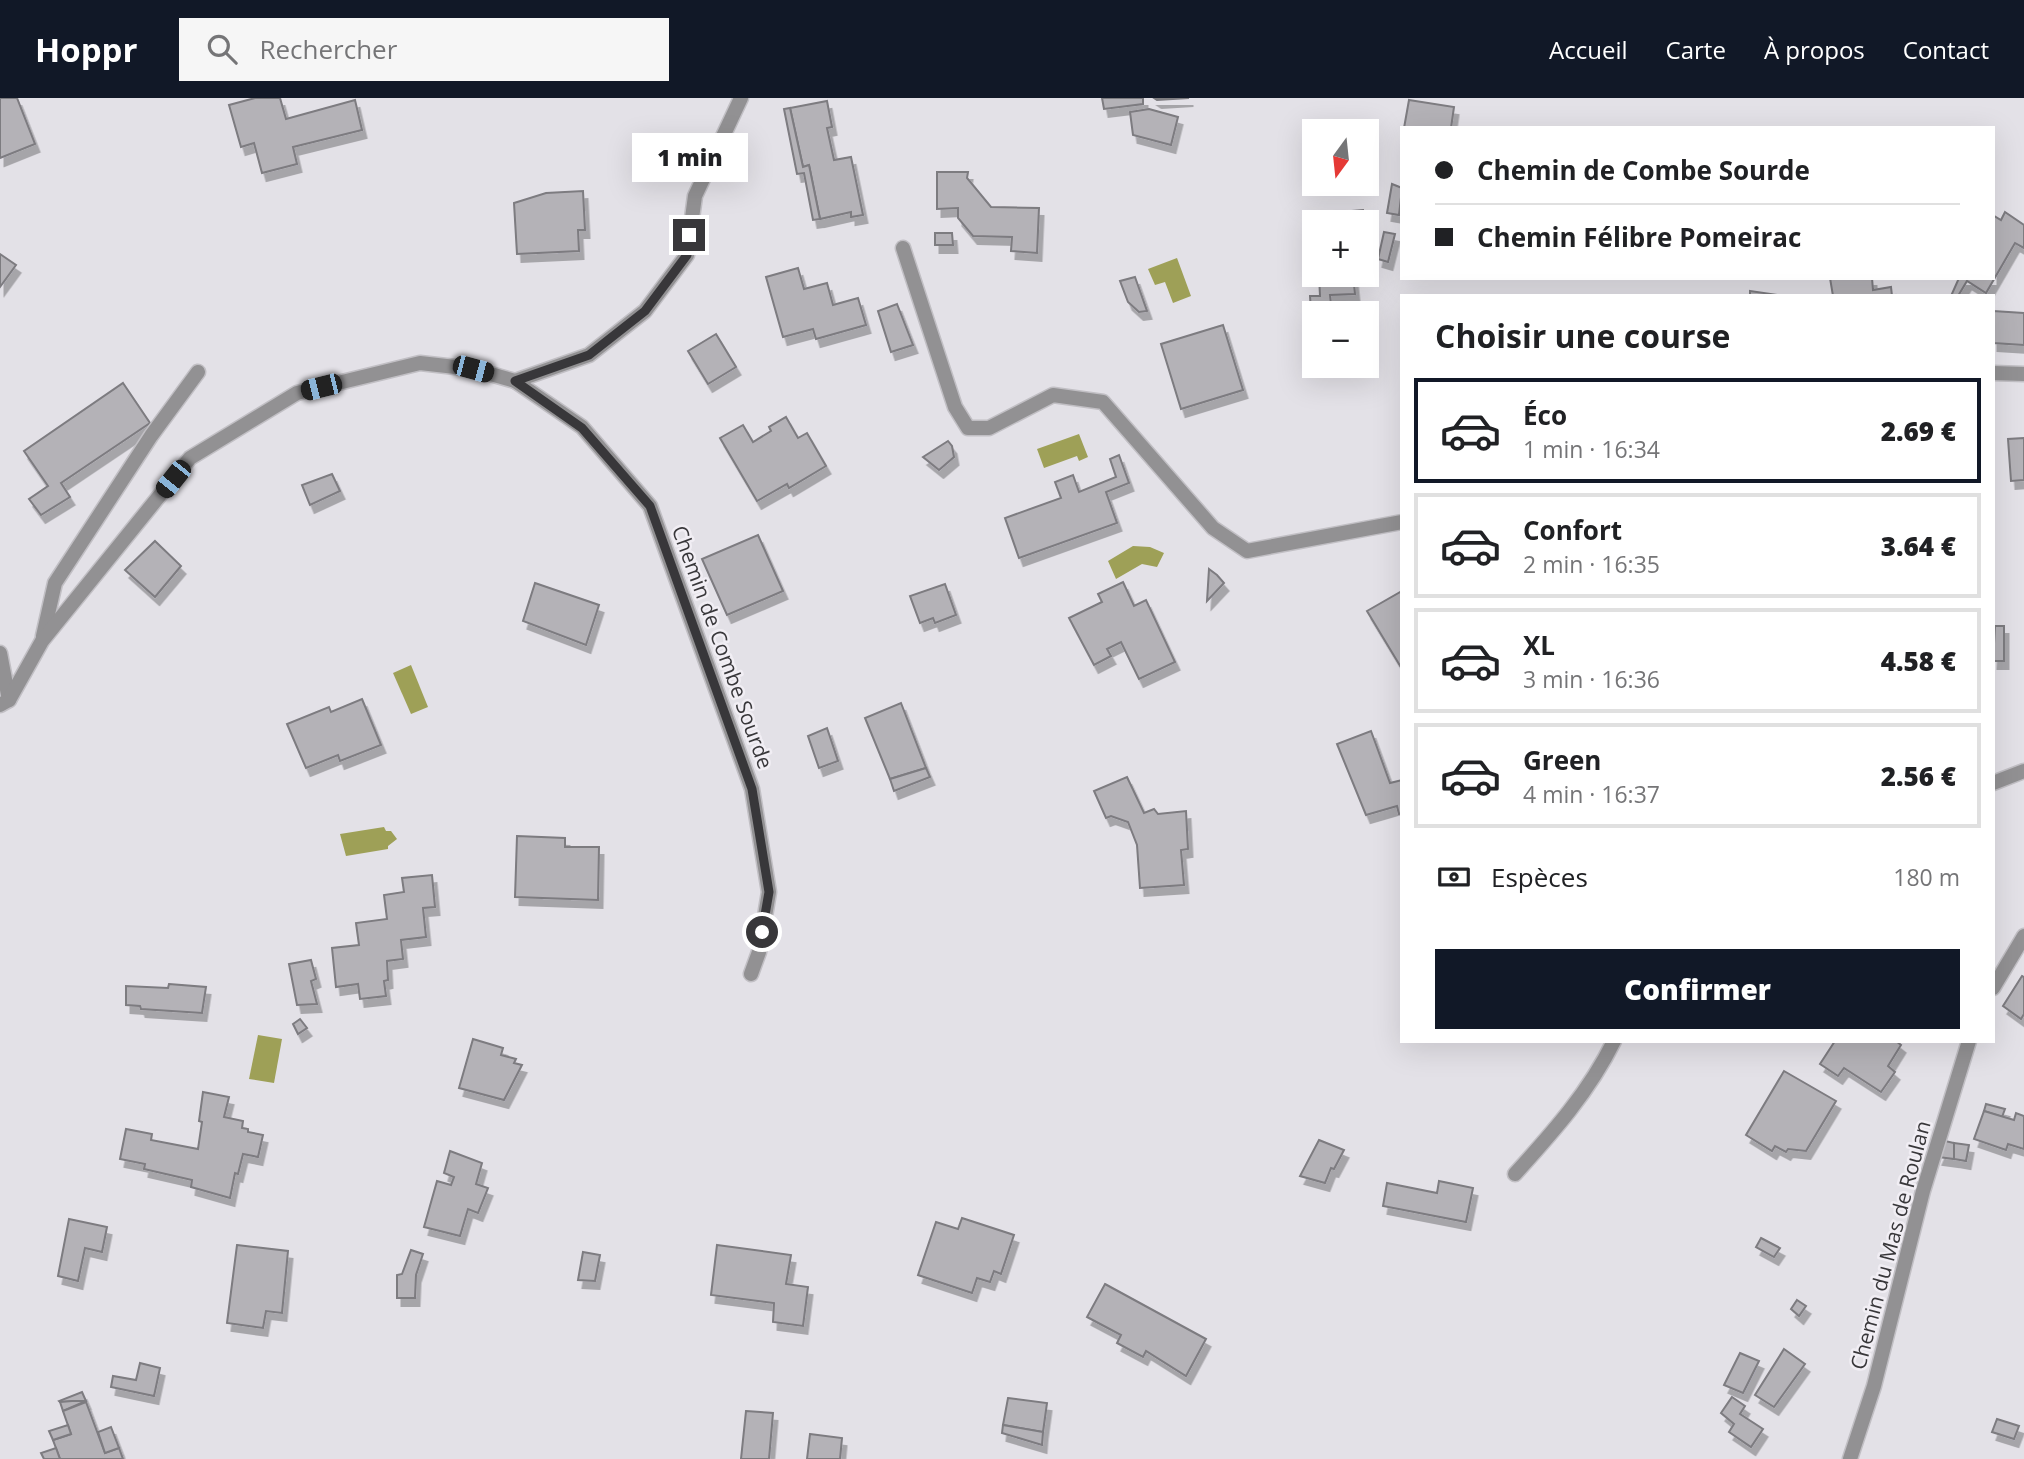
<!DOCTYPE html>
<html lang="fr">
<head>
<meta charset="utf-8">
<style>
	:root { --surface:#fff; --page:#f6f6f6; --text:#202124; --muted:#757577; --line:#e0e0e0; --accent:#111827 }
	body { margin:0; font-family:"Open Sans",sans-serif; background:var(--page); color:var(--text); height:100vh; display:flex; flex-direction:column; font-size:26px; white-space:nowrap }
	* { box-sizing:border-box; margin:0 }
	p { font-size:23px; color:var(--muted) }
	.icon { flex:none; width:38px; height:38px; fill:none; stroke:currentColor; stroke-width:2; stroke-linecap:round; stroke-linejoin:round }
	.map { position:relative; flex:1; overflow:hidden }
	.details { position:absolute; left:1400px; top:196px; width:595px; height:749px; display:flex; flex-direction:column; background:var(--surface); border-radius:0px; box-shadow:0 7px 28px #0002 }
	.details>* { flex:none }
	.top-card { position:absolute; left:1400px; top:28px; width:595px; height:154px; border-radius:0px; box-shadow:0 7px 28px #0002; display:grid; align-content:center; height:154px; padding:0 35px; background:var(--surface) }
	.needle { width:46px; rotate:195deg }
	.tools { position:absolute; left:1302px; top:21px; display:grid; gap:14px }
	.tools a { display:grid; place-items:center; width:77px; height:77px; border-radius:0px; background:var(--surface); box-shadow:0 7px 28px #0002; font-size:35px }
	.end { position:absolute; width:32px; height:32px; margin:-16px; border:9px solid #38373a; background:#fff; box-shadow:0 0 0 4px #fff }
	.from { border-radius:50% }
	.bubble { position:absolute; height:49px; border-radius:0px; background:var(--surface); box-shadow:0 7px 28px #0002; font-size:23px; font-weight:800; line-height:49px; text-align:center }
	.car { position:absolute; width:21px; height:42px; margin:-21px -10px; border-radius:9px; box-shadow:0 0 5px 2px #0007; background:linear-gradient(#222 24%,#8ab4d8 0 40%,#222 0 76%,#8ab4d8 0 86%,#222 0) }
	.top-card b { display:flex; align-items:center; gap:24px; height:66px; font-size:26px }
	.top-card b+b { border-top:2px solid var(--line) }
	.top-card i { width:18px; height:18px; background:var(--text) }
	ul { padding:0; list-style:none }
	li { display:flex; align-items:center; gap:21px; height:105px; margin:0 14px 10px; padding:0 21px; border:4px solid var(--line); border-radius:0px }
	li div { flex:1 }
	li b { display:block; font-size:26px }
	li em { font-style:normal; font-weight:800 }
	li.current { border-color:var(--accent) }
	li>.icon { width:63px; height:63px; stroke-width:1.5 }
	h2 { padding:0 35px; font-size:32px; line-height:84px }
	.pay { display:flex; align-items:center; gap:18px; height:77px; padding:0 35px; font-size:26px }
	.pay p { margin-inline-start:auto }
	.cta { display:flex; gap:14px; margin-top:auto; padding:14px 35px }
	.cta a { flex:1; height:80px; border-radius:0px; background:var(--accent); color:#fff; font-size:28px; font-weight:800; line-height:80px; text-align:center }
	header { display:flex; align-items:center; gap:42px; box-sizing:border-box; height:98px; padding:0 35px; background:var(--accent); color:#fff }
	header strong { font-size:33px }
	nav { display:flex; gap:38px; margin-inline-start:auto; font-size:24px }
	.search { width:490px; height:63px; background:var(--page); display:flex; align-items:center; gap:18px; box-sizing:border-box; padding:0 24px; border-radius:0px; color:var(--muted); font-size:26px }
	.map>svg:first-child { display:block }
	.water { fill:#9ea057 }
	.building { fill:#b4b2b7; stroke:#7d7b80; stroke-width:2; filter:url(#shadow) }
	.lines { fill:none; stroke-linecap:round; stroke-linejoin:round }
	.minor-casing { stroke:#c1bfc4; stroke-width:17 }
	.minor { stroke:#929193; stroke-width:14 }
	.route { stroke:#38373a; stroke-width:9 }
	.labels { text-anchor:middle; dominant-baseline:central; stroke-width:5; stroke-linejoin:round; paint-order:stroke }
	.street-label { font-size:21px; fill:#38373a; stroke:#f1eef4 }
</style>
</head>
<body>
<header>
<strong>Hoppr</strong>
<div class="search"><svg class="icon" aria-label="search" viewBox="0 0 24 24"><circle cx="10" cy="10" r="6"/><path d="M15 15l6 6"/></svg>Rechercher</div>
<nav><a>Accueil</a><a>Carte</a><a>À propos</a><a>Contact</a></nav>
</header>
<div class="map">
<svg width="2024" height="1361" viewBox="0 0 2024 1361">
	<defs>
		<filter id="shadow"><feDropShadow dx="4.5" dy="8" stdDeviation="0" flood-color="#0004"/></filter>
	</defs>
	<rect width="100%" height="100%" fill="#e3e1e7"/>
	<!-- water -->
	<g class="water">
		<path d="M1177,160L1191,198L1173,205L1165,184L1155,187L1148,171Z"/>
		<path d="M1079,336L1088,359L1079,363L1077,358L1044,370L1037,351Z"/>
		<path d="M1133,448L1150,449L1164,455L1157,469L1142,466L1116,481L1108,463Z"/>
		<path d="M411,567L428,609L411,616L393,575Z"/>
		<path d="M384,729L386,733H391L397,741L388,748V751L346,758L340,736Z"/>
		<path d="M258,937L282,941L274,985L249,981Z"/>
	</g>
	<!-- building -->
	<g class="building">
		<path d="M0,0H17L35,46L0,60Z"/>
		<path d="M255,0H280L286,21L355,2L362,32L293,49L297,66L262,75L254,45L241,49L229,7Z"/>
		<path d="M1102,0H1143V6L1104,11Z"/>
		<path d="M1154,0H1189L1157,2Z"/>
		<path d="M1409,2L1454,9L1451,30H1404Z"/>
		<path d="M827,3L832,29L827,30L834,62L851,59L863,117L851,119V114L820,121L809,67L803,69L790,10Z"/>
		<path d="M790,10L803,69L809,67L820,121L813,122L804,75L797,76L784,11Z"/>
		<path d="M1149,11L1178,19L1171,47L1133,37L1130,14Z"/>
		<path d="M937,74H968L967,80L991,109L1039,110L1037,155L1011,153L1012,139L973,138L958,120V110L937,111Z"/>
		<path d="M1392,86L1402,90L1399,117L1387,115Z"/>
		<path d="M583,93L585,132H578L579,153L517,156L514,105L546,95Z"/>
		<path d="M1363,112L1364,124H1315V116Z"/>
		<path d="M2005,114L2024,127V150L2015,145L1986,195L1967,183L1958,198H1951L1959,180H1993V120L1994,118L2001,122Z"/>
		<path d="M1384,134L1395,136L1388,164L1378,161Z"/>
		<path d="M935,135H952L953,147H935Z"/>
		<path d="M0,156L16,167L0,189Z"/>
		<path d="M798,170L804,191L827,185L833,207L858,200L866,227L816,241L813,231L783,239L766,179Z"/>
		<path d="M1319,177H1353L1355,196L1330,197L1332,215H1314V230H1312L1310,198H1320Z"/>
		<path d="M1135,179L1147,213L1139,214L1128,204L1120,183Z"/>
		<path d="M1830,180H1872L1873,192L1891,189L1892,198H1833Z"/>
		<path d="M1750,193L1778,197V198H1750Z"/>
		<path d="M897,206L913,247L891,254L878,213Z"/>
		<path d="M1993,213L2024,215V247L1993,245Z"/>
		<path d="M1223,227L1243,292L1181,311L1161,246Z"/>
		<path d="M716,236L736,269L708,286L688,253Z"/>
		<path d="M123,285L150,325L61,385L70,399L41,417L29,401L48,388L24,353Z"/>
		<path d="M786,319L798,340L807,335L826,368L789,390L787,386L757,403L720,340L743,327L753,344L771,333L769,329Z"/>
		<path d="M2024,340V382L2011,383L2008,341Z"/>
		<path d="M948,343L952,348L954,359L939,372L923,359Z"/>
		<path d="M1119,357L1129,385L1106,394L1117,425L1019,460L1005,420L1061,400L1055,384L1073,377L1079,394L1116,379L1110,361Z"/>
		<path d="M332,376L340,393L310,407L302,387Z"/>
		<path d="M758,437L783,493L727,517L702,461Z"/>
		<path d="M155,443L181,468L155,499L125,472Z"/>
		<path d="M1209,471L1217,477L1224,485L1207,503Z"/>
		<path d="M1123,484L1134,508L1146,502L1175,564L1139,581L1121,544L1107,551L1111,558L1094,567L1069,520L1102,504L1098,496Z"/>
		<path d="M535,485L599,507L586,547L523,523Z"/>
		<path d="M945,486L956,517L935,525L933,520L920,525L910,498Z"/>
		<path d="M1402,493V571L1367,513Z"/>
		<path d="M1995,528H2004V563H1993Z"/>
		<path d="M362,601L381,647L340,663L338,657L306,670L287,626L329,609L331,614Z"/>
		<path d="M901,605L926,670L890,681L865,620Z"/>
		<path d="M827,630L838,663L819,670L808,638Z"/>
		<path d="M1371,633L1390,685L1402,682V715L1399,716L1397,708L1366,717L1337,646Z"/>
		<path d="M926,670L930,679L894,693L890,681Z"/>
		<path d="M1127,679L1144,715L1154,711L1158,716L1186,713L1188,751L1181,752L1184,787L1140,790L1137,747L1128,724L1111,718L1106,720L1094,693Z"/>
		<path d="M517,738L565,740V749H599L598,802L515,799Z"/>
		<path d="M432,777L435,809L423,810L426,839L401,842L403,861L387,863L388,882L384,883L386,898L360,901L358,886L336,889L332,850L359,847L356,825L387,821L384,797L404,794L402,780Z"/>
		<path d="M311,862L316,881L311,883L317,906L297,907L289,866Z"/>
		<path d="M2022,878L2024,879V916L2021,921L2003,908Z"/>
		<path d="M169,886L206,889L202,915L141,911L140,908L126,907V888L168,890Z"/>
		<path d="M300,921L307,930L298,936L293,926Z"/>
		<path d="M473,941L503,950L501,957L516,961L514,965L522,967L504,1002L459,990Z"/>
		<path d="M1835,943H1896L1901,947L1888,968L1895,974L1881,994L1844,970L1838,978L1820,966Z"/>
		<path d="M1784,973L1836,1003L1806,1053L1788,1051L1786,1054L1775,1048L1772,1053L1746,1037Z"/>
		<path d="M203,994L229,999L224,1019L243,1023L242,1030L248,1031V1034L263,1037L258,1059L243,1056L238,1076L235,1075L230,1100L191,1089L192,1082L144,1071L145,1066L120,1061L126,1031L152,1036L151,1042L198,1051L202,1024L199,1023Z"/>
		<path d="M1986,1006L2005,1011L2002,1019L1984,1013Z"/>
		<path d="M1984,1013L2014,1022L2016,1015L2024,1018V1051L2008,1046L2006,1052L1974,1041Z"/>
		<path d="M1319,1042L1344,1052L1334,1071L1331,1070L1325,1085L1300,1078Z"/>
		<path d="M1945,1043L1954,1045V1061L1938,1059Z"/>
		<path d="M1954,1045L1969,1047L1966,1063L1954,1061Z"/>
		<path d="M450,1053L482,1065L476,1086L488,1090L478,1115L468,1111L460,1138L424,1129L437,1083L451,1087L454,1079L444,1075Z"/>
		<path d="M1439,1083L1473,1090L1466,1124L1383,1108L1387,1085L1437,1095Z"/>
		<path d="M962,1120L1014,1137L1001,1176L994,1173L990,1184L977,1180L972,1195L918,1177L936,1124L958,1131Z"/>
		<path d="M69,1121L107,1129L102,1154L85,1150L78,1183L58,1178Z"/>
		<path d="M1761,1140L1780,1150L1774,1159L1756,1149Z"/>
		<path d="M237,1147L288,1153L282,1215L266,1213L263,1230L227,1225Z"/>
		<path d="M717,1147L791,1157L786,1186L808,1189L803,1228L773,1224L774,1205L711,1197Z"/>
		<path d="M411,1152L423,1156L416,1177L415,1200H397V1177L402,1176Z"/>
		<path d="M583,1154L600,1157L595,1183L578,1182Z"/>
		<path d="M1105,1186L1206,1241L1186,1278L1146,1253L1143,1259L1117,1245L1121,1237L1087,1219Z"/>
		<path d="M1797,1202L1806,1208L1799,1218L1791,1211Z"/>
		<path d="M1784,1251L1805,1266L1774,1309L1755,1297Z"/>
		<path d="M1740,1255L1759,1263L1743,1295L1724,1287Z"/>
		<path d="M140,1265L160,1270L154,1298L111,1289L113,1278L136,1282Z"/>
		<path d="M82,1294L86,1303L60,1304L59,1303Z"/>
		<path d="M1732,1299L1745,1308L1740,1316L1763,1331L1751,1349L1729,1334L1734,1326L1721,1315Z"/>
		<path d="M1008,1300L1047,1305L1043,1334L1003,1327Z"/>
		<path d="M86,1303L63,1313L60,1304L72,1303Z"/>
		<path d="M86,1304L105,1355L119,1350L123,1361H60L53,1342L71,1336L63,1313Z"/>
		<path d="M746,1313L773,1315L769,1361H741Z"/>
		<path d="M1997,1321L2019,1328L2014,1341L1992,1334Z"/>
		<path d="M68,1327L71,1336L53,1342L49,1333Z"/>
		<path d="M1003,1327L1043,1334L1042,1347L1002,1335Z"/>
		<path d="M111,1329L119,1350L105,1355L98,1334Z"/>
		<path d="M810,1336L842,1340L840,1361H807Z"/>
		<path d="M56,1350L60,1361H44L41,1355Z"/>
	</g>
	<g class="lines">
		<defs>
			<g id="minor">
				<path d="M903,150L955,309L968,330H989L1053,297L1103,304L1213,430L1247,453L1402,424"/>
				<path d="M1993,275L2024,276"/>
				<path d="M515,283L589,257L645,213L687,157L695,98L741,0"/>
				<path d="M43,538L55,485L151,338L198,274"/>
				<path d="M0,555L9,602"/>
				<path d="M0,607L9,602L42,543L190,360L297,295L420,265L473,271L515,283L582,329L650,408L752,691L769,794L759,854L751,876"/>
				<path d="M1993,685L2024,673"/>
				<path d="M1993,890L2024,838"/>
				<path d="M1515,1076C1553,1034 1589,994 1614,943"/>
				<path d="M1850,1361L1874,1288L1923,1093L1969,943"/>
			</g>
		</defs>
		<!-- minor casing -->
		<use href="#minor" class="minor-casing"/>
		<!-- minor -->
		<use href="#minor" class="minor"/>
	</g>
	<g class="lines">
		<!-- route -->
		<path class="route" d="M689,137L687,157L645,213L589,257L515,283L582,330L650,408L752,691L769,794L762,834"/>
	</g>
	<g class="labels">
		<!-- street labels -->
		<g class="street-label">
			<text transform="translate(723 549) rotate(70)">Chemin de Combe Sourde</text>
			<text transform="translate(1890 1147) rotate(-75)">Chemin du Mas de Roulan</text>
		</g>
	</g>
</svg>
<div class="tools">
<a><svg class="needle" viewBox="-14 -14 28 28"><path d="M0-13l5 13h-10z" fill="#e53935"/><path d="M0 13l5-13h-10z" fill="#757577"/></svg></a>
<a>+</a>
<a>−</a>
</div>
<i class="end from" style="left:762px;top:834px"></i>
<i class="end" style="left:689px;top:137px"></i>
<div class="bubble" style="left:632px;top:35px;width:116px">1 min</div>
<i class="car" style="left:473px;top:271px;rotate:105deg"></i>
<i class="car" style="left:321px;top:289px;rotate:256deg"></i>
<i class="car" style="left:173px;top:381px;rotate:219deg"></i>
<div class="top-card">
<b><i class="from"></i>Chemin de Combe Sourde</b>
<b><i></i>Chemin Félibre Pomeirac</b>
</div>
<section class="details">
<h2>Choisir une course</h2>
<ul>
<li class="current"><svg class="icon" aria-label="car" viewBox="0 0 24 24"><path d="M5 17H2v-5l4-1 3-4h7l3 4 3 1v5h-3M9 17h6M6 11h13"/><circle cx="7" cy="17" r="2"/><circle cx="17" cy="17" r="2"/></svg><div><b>Éco</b><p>1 min · 16:34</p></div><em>2.69 €</em></li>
<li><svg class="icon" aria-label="car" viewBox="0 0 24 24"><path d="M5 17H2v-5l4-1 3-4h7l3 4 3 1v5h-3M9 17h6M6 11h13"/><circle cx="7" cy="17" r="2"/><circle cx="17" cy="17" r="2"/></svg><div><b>Confort</b><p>2 min · 16:35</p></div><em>3.64 €</em></li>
<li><svg class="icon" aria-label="car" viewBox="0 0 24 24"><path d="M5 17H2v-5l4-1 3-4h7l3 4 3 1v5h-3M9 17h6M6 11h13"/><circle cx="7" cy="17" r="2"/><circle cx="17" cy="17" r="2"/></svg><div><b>XL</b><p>3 min · 16:36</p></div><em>4.58 €</em></li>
<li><svg class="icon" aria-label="car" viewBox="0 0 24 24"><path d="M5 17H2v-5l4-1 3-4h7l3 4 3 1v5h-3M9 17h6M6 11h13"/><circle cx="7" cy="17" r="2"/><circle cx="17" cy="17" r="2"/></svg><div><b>Green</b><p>4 min · 16:37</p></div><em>2.56 €</em></li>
</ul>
<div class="pay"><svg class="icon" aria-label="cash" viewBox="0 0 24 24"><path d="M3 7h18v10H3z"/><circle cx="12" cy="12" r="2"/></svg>Espèces<p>180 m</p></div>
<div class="cta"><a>Confirmer</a></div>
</section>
</div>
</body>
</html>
